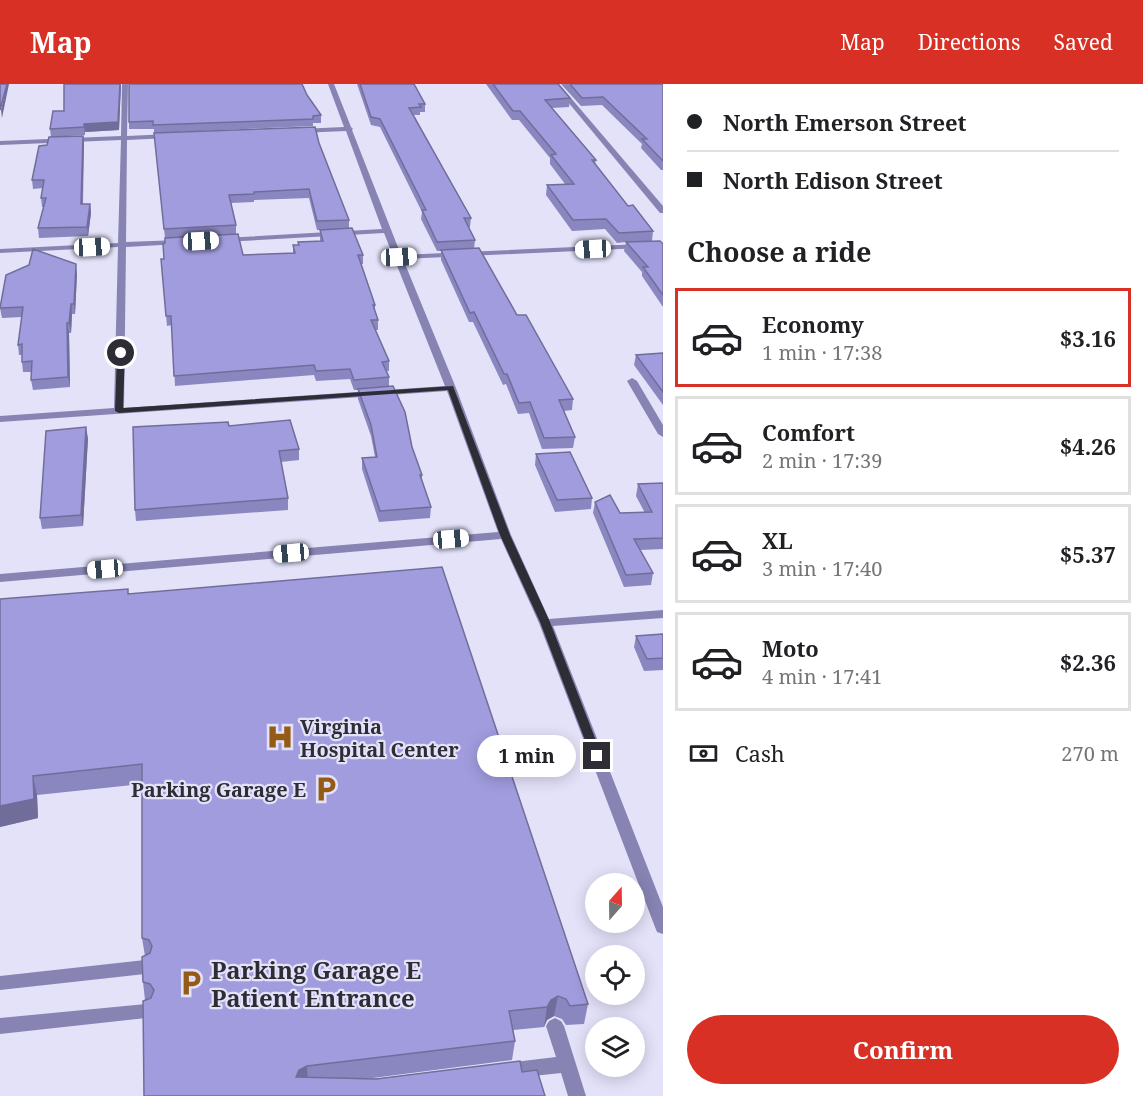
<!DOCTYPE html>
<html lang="en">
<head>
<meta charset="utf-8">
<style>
	:root { --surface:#fff; --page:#f6f6f6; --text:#202124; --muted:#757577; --line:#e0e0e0; --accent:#d93025 }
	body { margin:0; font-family:"Noto Serif",serif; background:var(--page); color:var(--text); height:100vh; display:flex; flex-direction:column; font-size:22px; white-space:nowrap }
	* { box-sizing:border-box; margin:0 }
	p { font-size:20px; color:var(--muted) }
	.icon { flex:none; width:33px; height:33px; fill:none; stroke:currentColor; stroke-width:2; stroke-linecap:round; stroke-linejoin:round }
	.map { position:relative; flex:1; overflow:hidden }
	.drawer { display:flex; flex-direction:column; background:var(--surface); width:480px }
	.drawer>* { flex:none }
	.top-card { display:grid; align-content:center; height:132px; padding:0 24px; background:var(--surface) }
	.needle { width:39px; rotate:20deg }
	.fabs { position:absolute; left:585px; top:789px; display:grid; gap:12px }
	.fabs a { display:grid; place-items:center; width:60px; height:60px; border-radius:50%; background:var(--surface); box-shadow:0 3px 15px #0003; font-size:30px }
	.end { position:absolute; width:27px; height:27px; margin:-14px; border:8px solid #2e2d36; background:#fff; box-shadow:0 0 0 3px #fff }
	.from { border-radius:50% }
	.bubble { position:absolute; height:42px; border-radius:21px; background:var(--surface); box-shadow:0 3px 15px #0003; font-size:20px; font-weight:700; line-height:42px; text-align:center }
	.car { position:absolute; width:18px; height:36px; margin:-18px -9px; border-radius:8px; box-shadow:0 0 4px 2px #0007; background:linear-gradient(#fff 24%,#345 0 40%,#fff 0 76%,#345 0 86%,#fff 0) }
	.top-card b { display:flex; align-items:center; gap:21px; height:57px; font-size:22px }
	.top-card b+b { border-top:2px solid var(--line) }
	.top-card i { width:15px; height:15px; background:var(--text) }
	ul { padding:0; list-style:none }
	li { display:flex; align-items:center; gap:18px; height:99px; margin:0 12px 9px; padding:0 12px; border:3px solid var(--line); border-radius:0px }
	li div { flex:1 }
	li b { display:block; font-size:22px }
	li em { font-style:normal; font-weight:700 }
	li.on { border-color:var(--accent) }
	li>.icon { width:54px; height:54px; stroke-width:1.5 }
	h2 { padding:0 24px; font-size:27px; line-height:72px }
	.pay { display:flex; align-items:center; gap:15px; height:66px; padding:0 24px; font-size:22px }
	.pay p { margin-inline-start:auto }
	.primary-button { display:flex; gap:12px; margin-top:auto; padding:12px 24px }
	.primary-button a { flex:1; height:69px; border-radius:36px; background:var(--accent); color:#fff; font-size:24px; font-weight:700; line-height:69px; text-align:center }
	header { display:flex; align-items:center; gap:36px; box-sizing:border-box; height:84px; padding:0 30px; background:var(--accent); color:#fff }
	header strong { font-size:28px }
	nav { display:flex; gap:33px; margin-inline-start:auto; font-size:21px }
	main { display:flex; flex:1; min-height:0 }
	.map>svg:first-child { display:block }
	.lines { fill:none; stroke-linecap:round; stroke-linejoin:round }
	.service { fill:#8784b3; fill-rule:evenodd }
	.minor { fill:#8784b3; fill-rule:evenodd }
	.wall { fill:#8a86bf }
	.shaded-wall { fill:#716d9b }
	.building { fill:#a19cde; stroke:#716d9b; stroke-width:1.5 }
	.route { fill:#2e2d36 }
	.labels { text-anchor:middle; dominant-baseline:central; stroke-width:4.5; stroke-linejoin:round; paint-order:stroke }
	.poi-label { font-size:20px; font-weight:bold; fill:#2e2d36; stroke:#e3e2f9; text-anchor:start }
	.near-poi-label { font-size:24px; font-weight:bold; fill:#2e2d36; stroke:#e3e2f9; text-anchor:start }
</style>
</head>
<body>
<header>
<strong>Map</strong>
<nav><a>Map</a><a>Directions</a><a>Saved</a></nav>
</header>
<main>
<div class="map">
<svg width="663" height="1012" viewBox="0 0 663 1012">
	<rect width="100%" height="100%" fill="#e3e2f9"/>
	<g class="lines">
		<!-- service -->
		<g class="service">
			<path d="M632,294L637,297L663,341V353L658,350L627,297Z"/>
			<path d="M145,876L151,878L153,883L151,888L145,890L0,906V892Z"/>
			<path d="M146,920L152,922L155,927L152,932L146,934L0,950V934Z"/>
			<path d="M555,934L561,937L564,942L586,1012H568L561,989L506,995L500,993L497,987L500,981L506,979L556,973L546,942L549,937Z"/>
		</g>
		<!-- minor -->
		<g class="minor">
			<path d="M122,0H128L127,52L169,50L172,52L169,54L127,56L126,158L179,156L183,158L179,160L126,163L124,324L445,302L384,149L224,158L220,156L224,154L382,145L346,47L300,49L297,47L300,45L344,43L328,0H334L351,43L353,45L352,46L401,171L663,159V163L403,175L456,304L511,451L549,535L663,526V534L553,542L663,823V850L657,848L655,843L539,539L501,455L0,498V490L498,448L447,307L0,338V332L114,324L118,163L0,169V165L118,159L121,56L0,61V57L121,52Z"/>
			<path d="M553,0H559L663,122V129H660Z"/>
		</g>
	</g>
	<!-- wall -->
	<g class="wall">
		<path d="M64,0H121L119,46L85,48V51L51,53L50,45L64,27Z"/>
		<path d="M357,0H414L425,20V28H420V31H414L471,134L470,143H468L475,156L474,165L517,231L573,315L572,326L564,327L575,353L573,364L542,365L529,329L518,330L506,300L503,301L473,238H469L441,176V167H437L421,135L422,128L380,43L371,41Z"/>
		<path d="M486,0H558L570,14L569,23L552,24L596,76L595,80L628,122L653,147L652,157L663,160V223L642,192V188L624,167L626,158L617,159L605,145L572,147L546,111L547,101L565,100L550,80V74L519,36H512Z"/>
		<path d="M561,0H663V86H661L641,64L642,60L602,21L581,22Z"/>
		<path d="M307,11L321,31V39H313V42L154,49V45H129V38Z"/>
		<path d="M154,49L319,59L349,136V144L363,171V180H361L375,221V228L378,236V246H375L389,277V287H387L389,293V303L422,391V398L431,423L430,434L379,438L362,385V374L375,373L371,352L358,315V306H354L350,295L316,297L314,291L175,302L172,241L167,242L161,175L293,169V161H298V158L320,157V146H317L309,114L254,116V118L231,119L236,141V150L165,154Z"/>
		<path d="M83,52L84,60L83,120H90L91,129L88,152L39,154L38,144L44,123H42L41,114L43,104L33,105L32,96L47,61Z"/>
		<path d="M77,190L75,230H72L71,249H69L70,303L33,306L31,296V288H23L22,278V271H19L18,261L22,233L2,234L0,224Z"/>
		<path d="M663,269V321L634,281L636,271Z"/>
		<path d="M229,342L299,365V376L281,378L288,414V426L136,437L135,426Z"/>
		<path d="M88,354L83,442L42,445L40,434Z"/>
		<path d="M536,370L592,414L591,425L555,428L535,381Z"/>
		<path d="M663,399V465L640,466L653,489L651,501L624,503L593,429L595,418L620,429H645L636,412L638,400Z"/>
		<path d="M129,510L588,920L584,940L566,941L562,935L554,932L547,936L544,943L513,946L515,957L512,976L365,995L522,988L545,1012H144L145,916L143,898L145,872L142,854V700L37,711L38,734L0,743Z"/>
		<path d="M663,550V586L644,587L634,563L636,552Z"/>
	</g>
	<!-- shaded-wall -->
	<g class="shaded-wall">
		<path d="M7,0H9L2,34L1,26Z"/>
		<path d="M120,0H121L119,46L85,48V51L84,40Z"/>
		<path d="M83,52L84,60L82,129L81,120Z"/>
		<path d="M90,120L91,129L88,152L87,143Z"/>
		<path d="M76,180L77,190L75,230L74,220Z"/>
		<path d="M71,220L72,230L71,249L69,239Z"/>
		<path d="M67,239L69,249L70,303L68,293Z"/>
		<path d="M86,343L88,354L83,442L81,431Z"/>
		<path d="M33,692L37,711L38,734L0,743V722Z"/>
		<path d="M558,912L554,932L547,936L544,943L547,923L551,916Z"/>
		<path d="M307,982L308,1002L296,993L299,986Z"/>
	</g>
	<!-- building -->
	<g class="building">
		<path d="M0,0H7L0,26Z"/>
		<path d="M64,0H120L118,38L84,40V43L50,45L53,27H64Z"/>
		<path d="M129,0H302L307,11L321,31L313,32V35L153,41V37L129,38Z"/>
		<path d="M360,0H414L425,20H419L421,23L409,24L471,134H464L475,156L437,158L422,126H426L380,35L371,33Z"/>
		<path d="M493,0H558L570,14L545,16L596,76H592L628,122L633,121L653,147L619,149L606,135L573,136L547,101L574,100L551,71L556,70L520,27H513Z"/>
		<path d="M570,0H663V77L642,55H647L603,13L582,14Z"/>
		<path d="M315,43L319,59L349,136L317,137L309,105L254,108V110L229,111L236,141L164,145L154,49Z"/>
		<path d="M83,52L81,120H90L87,143L38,144L46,114H41L44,96H32L39,62L47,61L49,53Z"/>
		<path d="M352,144L363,171H358L375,221H373L378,236H371L389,277L382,278L389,293L354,296L350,285L316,287L314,281L174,292L171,232H166L161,175H164L163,160L165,159V154L238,150L243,171L295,169L293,161H299L298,158L323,157L320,146Z"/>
		<path d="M660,157L663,160V211L643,183H648L626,158Z"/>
		<path d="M479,164L517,231H526L573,315L559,316L575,353L544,354L530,318L519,319L507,290H504L474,228L470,229L441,166Z"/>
		<path d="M33,165L76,180L74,220H71L69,239H67L68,293L31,296L32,277L22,278V260L18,261L23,223L0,224L6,191L29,181Z"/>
		<path d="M663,269V308L636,271Z"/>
		<path d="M393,302L405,328L412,363L422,391H420L431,423L380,427L362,374L377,373L371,341L358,305Z"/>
		<path d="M290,336L299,365L279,367L288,414L135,426L133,343L228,338L229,342Z"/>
		<path d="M86,343L81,431L40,434L46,347Z"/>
		<path d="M570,368L592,414L557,416L536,370Z"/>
		<path d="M663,399V454L634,455L653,489L626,491L595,418L610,411L620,429L652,428L638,400Z"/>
		<path d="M442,483L588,920L570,922L566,915L558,912L551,916L547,923L509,927L515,957L307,982L299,986L296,993L376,995L520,977L522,988L537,986L545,1012H144L143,917L151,914L154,906L150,900L143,898L142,873L150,869L152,862L149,856L142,854V680L33,692L34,715L0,722V515L128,505V510Z"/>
		<path d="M663,550V574L647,575L636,552Z"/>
	</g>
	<!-- route -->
	<path class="route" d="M121,267L125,269L123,324L453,302L510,451L550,538L602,672L601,674H593L591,672L540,538L500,451L448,306L119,329L115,327L117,269Z"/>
	<!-- icons -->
	<defs>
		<symbol id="hospital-bare" viewBox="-9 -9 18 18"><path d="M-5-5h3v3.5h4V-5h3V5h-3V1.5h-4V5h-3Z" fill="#945b17" stroke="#e3e2f9" stroke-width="2.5" paint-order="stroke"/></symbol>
		<symbol id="parking-bare" viewBox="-9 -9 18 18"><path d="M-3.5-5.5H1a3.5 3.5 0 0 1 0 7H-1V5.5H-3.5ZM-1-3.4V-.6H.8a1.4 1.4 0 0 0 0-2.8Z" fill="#945b17" stroke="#e3e2f9" stroke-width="2.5" paint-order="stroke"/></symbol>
	</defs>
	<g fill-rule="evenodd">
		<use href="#hospital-bare" x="261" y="634" width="38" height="38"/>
		<use href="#parking-bare" x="307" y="686" width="38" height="38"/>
		<use href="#parking-bare" x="172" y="880" width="38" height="38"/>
	</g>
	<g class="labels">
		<!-- poi labels -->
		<g class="poi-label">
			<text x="300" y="642">Virginia<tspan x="300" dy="23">Hospital Center</tspan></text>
			<text x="306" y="705" text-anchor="end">Parking Garage E</text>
		</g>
		<!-- near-poi labels -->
		<g class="near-poi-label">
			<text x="211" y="885">Parking Garage E<tspan x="211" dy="28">Patient Entrance</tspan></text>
		</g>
	</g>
</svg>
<div class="fabs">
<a><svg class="needle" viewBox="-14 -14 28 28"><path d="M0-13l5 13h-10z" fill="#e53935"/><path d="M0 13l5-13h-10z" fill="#757577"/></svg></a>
<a><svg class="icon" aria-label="locate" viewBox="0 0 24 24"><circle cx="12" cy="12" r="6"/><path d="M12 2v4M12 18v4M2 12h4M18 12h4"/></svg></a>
<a><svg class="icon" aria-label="layers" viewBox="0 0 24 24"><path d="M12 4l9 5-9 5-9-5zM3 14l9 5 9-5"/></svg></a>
</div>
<i class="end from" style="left:121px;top:269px"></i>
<i class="end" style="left:597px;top:672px"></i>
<div class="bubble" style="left:477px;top:651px;width:99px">1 min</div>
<i class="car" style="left:201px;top:157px;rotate:87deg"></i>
<i class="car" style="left:92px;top:163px;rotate:87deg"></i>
<i class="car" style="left:593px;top:165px;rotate:267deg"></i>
<i class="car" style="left:399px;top:173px;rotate:87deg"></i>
<i class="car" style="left:451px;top:455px;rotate:85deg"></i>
<i class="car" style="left:291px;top:469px;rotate:265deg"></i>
<i class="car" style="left:105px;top:485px;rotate:265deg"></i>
</div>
<section class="drawer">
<div class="top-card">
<b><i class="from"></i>North Emerson Street</b>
<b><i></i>North Edison Street</b>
</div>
<h2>Choose a ride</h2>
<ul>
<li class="on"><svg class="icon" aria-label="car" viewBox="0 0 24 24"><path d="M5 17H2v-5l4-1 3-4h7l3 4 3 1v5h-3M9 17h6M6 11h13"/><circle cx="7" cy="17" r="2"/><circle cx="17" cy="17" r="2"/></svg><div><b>Economy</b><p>1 min · 17:38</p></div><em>$3.16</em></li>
<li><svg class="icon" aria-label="car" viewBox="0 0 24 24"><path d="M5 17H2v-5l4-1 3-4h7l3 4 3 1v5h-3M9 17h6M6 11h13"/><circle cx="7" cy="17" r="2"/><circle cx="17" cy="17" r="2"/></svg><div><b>Comfort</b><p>2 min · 17:39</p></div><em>$4.26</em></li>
<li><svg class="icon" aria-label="car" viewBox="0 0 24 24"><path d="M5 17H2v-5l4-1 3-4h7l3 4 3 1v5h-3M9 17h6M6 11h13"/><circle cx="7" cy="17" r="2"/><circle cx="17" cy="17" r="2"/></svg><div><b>XL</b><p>3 min · 17:40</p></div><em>$5.37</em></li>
<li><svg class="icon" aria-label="car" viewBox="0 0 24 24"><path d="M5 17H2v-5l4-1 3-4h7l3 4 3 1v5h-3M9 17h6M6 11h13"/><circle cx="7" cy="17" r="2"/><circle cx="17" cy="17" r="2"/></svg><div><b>Moto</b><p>4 min · 17:41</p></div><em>$2.36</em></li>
</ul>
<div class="pay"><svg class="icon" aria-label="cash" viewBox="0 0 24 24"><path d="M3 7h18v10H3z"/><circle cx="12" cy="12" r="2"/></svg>Cash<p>270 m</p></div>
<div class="primary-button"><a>Confirm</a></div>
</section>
</main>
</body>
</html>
